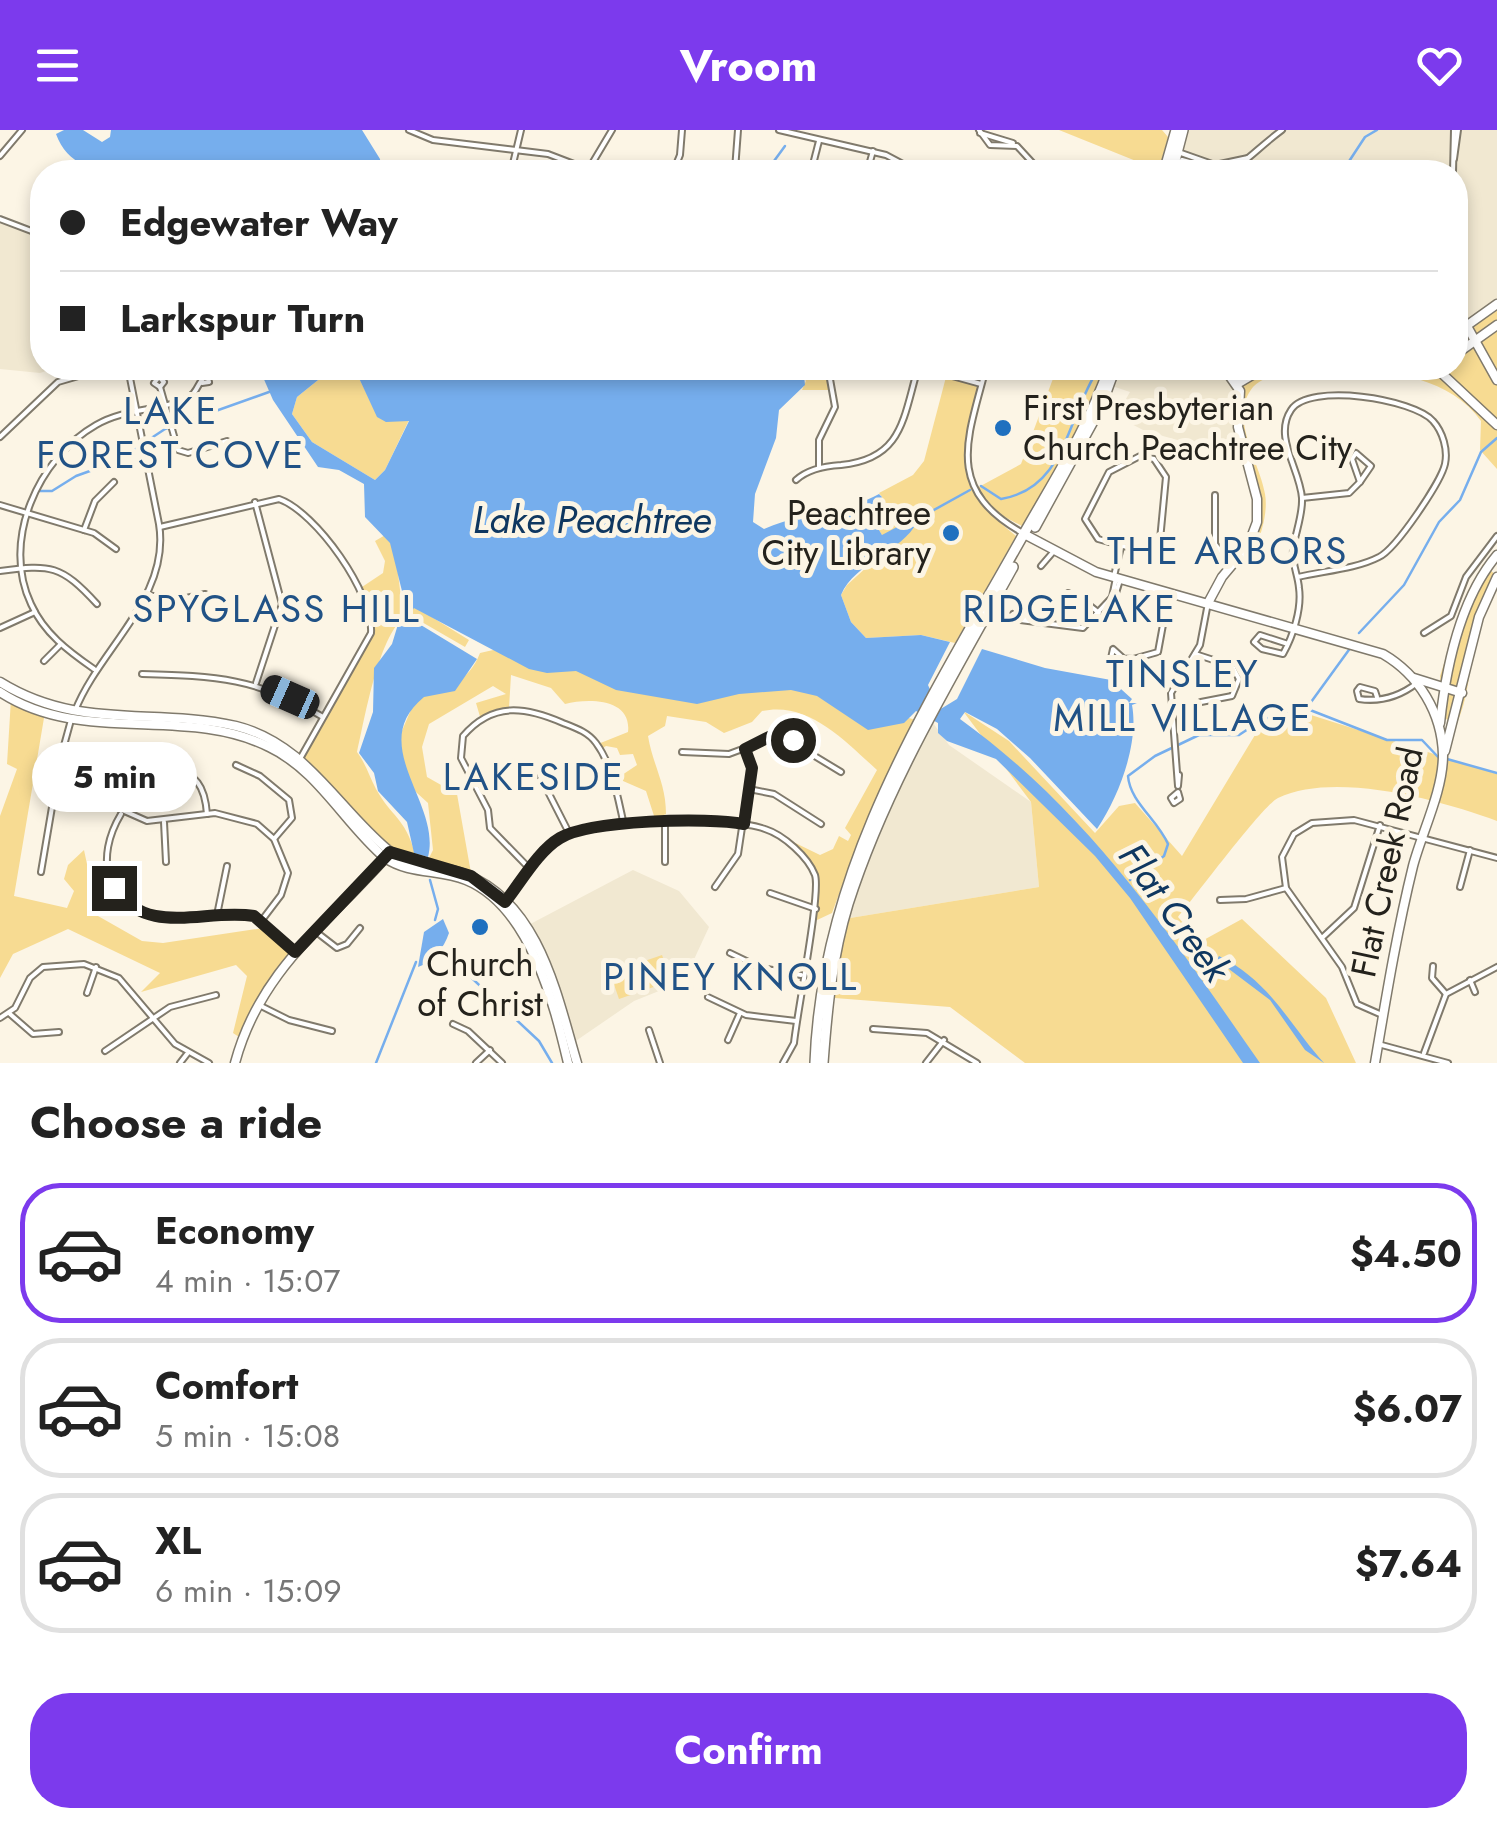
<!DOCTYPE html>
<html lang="en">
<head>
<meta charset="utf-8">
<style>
	:root { --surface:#fff; --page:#f6f6f6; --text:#222; --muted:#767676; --line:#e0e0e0; --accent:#7c3aed }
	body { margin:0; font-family:Jost,sans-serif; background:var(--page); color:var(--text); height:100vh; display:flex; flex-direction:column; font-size:38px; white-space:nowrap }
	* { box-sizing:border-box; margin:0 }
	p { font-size:32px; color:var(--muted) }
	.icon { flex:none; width:55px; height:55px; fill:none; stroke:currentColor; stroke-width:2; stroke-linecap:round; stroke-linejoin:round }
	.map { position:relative; height:933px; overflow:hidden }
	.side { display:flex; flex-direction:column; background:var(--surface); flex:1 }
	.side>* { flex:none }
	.banner { position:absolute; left:30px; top:30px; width:1438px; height:220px; border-radius:40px; box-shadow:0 5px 15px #0003; display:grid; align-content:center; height:220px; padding:0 30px; background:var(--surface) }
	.end { position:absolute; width:45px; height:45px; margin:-22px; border:12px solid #24221c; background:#fff; box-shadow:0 0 0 5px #fff }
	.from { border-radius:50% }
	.bubble { position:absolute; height:70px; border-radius:35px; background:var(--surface); box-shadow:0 5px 15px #0003; font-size:32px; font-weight:700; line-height:70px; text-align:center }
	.car { position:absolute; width:30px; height:60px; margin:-30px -15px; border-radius:12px; box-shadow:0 0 8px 2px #0007; background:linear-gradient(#222 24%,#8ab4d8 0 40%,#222 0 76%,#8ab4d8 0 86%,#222 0) }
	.banner b { display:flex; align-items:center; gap:35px; height:95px; font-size:38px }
	.banner b+b { border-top:2px solid var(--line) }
	.banner i { width:25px; height:25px; background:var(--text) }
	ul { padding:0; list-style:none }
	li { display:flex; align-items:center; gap:30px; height:140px; margin:0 20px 15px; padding:0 10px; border:5px solid var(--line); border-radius:40px }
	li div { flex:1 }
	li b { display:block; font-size:38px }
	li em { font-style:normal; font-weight:700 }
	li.on { border-color:var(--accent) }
	li>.icon { width:90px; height:90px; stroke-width:1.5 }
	h2 { padding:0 30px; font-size:45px; line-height:120px }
	.primary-button { display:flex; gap:20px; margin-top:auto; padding:20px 30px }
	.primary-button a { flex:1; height:115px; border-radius:40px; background:var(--accent); color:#fff; font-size:40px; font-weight:700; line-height:115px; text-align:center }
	header { display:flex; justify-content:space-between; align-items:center; height:130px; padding:0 30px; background:var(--accent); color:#fff; font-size:45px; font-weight:700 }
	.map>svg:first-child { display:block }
	.built { fill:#f1e8d1 }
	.green { fill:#f7db92 }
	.water { fill:#76aeed; fill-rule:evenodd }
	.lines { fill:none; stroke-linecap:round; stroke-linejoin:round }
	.stream { stroke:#76aeed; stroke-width:2.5 }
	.street-casing { stroke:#807a6c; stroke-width:8 }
	.secondary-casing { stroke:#807a6c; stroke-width:11 }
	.primary-casing { stroke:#807a6c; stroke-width:12 }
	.street { stroke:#fff; stroke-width:4 }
	.secondary { stroke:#fff; stroke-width:8 }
	.primary { stroke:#fff; stroke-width:9 }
	.route { stroke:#24221c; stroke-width:12 }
	.poi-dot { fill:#1f70bf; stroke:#fcf5e5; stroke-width:4 }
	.labels { text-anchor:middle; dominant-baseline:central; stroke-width:10; stroke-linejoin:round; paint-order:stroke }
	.poi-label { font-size:35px; fill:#24221c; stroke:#fcf5e5; text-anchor:start }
	.street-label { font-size:35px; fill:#24221c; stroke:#fcf5e5 }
	.neighbourhood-label { font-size:38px; letter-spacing:2.5px; fill:#215286; stroke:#fcf5e5 }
	.water-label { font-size:38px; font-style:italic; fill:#0f3760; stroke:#fcf5e5 }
</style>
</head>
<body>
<header><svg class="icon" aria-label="menu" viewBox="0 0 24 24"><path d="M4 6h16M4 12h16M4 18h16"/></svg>Vroom<svg class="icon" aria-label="heart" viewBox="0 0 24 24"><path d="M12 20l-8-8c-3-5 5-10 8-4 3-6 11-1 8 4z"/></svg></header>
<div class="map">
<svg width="1497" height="933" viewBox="0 0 1497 933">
	<rect width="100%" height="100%" fill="#fcf5e5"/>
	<!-- built -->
	<g class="built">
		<path d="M1189,0H1497V174L1455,204V42H1175Z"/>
		<path d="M0,90L42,103V238H55L40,243L0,239Z"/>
		<path d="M1118,238H1224L1237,254L1242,328L1145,301L1116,286L1130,262L1112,256Z"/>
		<path d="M926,592L933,593L949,615L1031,672L1039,757L838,790Z"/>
		<path d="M633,740L679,761L709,797L684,851L634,871L564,919L550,857L517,801Z"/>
	</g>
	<!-- green -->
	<g class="green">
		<path d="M1059,0H1162L1168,7L1158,42H1135L1136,31Z"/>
		<path d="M1497,173V339L1480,320L1481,291C1452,249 1391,240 1345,238H1455V204Z"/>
		<path d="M333,238L358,246L378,287L409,290L385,340L375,350L312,312L292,284L297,267Z"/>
		<path d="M798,238H828L834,260H802L806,251Z"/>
		<path d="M922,238H959L958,245H948L975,254L978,260C958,329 956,358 1016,406L955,513L921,505L866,508L851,492L841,465L847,455L889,417L870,385L882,367L879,363L913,345L924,331L946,247Z"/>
		<path d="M1057,238H1107L1090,285L1022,396L999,384L975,359L1021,334Z"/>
		<path d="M1224,238H1287C1277,243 1260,249 1253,257C1228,287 1260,333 1265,364C1268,381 1262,403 1255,418L1254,369L1236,299L1240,261Z"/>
		<path d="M387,404L396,427L401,468L469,510L465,517L408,484C379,501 365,588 357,622C366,634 369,646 376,659C392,688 404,686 415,723L429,728L433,720L428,673L406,653L392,624L416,568C445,560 469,552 480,523L502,518L797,556L916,590L863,699L832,783L815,791L816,746L783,707L820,725L833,719L839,706L848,711L851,705L845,698L877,640C844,610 808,571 762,581L752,592L724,603L706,592L667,586L665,596L648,606C653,636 666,653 666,684L655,689L646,661L623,651L622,645L637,635L633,624L620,625L617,618L606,616L600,620L598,614L628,602C632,568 588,568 565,574L551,558L511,545L509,578L481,590L476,573L506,564L493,556L429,594L422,617L427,647L457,664L471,743L396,723L304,627L375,499L359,459L383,443L385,431L375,411Z"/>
		<path d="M1483,434L1497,446V457C1467,492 1476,552 1457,593L1443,588L1440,546L1455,499Z"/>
		<path d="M11,569L45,582L14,766L67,778L74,761L64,749L68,735L84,720L98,786L142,811L163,813L270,797L295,822L242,909L233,903L247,846L236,835L141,862L160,843L68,799L13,824L0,848V686L17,639L7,634Z"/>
		<path d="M963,581L1009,611L1095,703L1119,676L1135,673L1182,726L1261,595L1311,585L1497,644V691C1440,670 1335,641 1278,668C1262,676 1195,767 1178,787L1200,812L1242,789L1326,868L1356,933H1025L950,877L822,867L838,790L1039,757L1031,672Z"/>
		<path d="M662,825L671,851L619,869L610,843Z"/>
	</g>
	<!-- water -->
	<g class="water">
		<path d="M64,0H83L102,12L110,7L111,0H362L380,29L381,42H248L215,32L199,42H161L153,31H145L131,42C98,43 68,37 56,4Z"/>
		<path d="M259,238L797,240L804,246L805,255L779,280L776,308L755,364L753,392L764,399C801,382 845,383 879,364L882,367L870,385L882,405L910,390L917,392C902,422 855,432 841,465L851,492L866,508L921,505L950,512L928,555L939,580L957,569L982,519L1045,538L1111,550L1132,569L1129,573H1137L1132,575C1139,612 1120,665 1097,699L1030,628L997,599L965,582L960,589C1089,682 1170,804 1260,933H1243L1130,768L1095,726L996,629L947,611L938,603V593L916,581L904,593L868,600L817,566L791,560L739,564L697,574L616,560L576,541L547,543L529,539L412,477L403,465L390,413L365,387L364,354L339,340L318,337L273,270ZM333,238L358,246L377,287L386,292L409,291L385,340L375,350L312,312L292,284L297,267Z"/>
		<path d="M406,486L477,529L455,561L424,567C365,615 442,673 428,727L414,723L407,692L378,661L374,643L359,623L373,582L374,538L392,514L399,491Z"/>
		<path d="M443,789L449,803C444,818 433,832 418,837L424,802Z"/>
		<path d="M1219,826C1271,852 1288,893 1324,933L1305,920L1270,870L1217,830Z"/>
	</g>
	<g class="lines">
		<!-- stream -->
		<g class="stream">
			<path d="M766,42L785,16"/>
			<path d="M1342,42L1365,7L1377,0"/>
			<path d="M981,356L1001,369C1067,358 1067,285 1099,238"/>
			<path d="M37,361H52L76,346L115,332L165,299L269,262"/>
			<path d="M914,391L970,360"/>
			<path d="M408,487L413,477"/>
			<path d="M1359,503L1404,455L1439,392L1460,370L1481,322L1497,308"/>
			<path d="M1306,579L1351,517"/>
			<path d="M1447,629L1497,643"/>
			<path d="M430,750L438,779L435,790"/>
			<path d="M1130,750L1164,726L1168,714C1157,689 1130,672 1128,646L1155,626L1199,605H1239L1262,590L1287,582L1310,580L1387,610H1422L1439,628"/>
			<path d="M442,818L458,836"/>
			<path d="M461,838L539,911L552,933"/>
			<path d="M376,933L416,832"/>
		</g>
		<defs>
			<g id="street">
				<path d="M409,0L433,10L548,24L595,42"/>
				<path d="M779,0L886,25L918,42"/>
				<path d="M979,0L990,15L1017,16L1041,42"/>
				<path d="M980,3L1013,13"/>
				<path d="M1181,23L1215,35L1248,28"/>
				<path d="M0,26L22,0"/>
				<path d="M1454,29L1458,0"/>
				<path d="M1182,30C1244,48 1235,35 1282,0"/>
				<path d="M407,36L410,42"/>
				<path d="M735,40L738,0"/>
				<path d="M511,42L521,0"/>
				<path d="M587,42L612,0"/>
				<path d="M673,42L680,25L682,0"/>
				<path d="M811,42L819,11"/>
				<path d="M867,42L873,21"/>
				<path d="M1075,42H1103"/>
				<path d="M1453,42L1454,0"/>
				<path d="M42,51L37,58L42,63"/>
				<path d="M0,89L42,105"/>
				<path d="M923,238L981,254"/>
				<path d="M986,238C968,308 944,358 1021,402"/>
				<path d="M159,247L164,252L160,257L154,253Z"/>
				<path d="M160,257L178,320L188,323L227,311"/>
				<path d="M0,307L58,252L89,243"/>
				<path d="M1356,323L1371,336L1360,352L1352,329Z"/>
				<path d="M1140,326L1154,329L1166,347L1160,410L1145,422L1098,409L1085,389L1109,342Z"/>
				<path d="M819,338V310L835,277L828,238"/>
				<path d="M796,350C808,339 824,336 841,335C903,329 903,288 918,238"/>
				<path d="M1215,365V414L1231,435"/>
				<path d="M1302,368L1349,363L1360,352"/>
				<path d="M255,372L282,474L256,553"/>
				<path d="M0,375L94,403L116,419"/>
				<path d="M160,397L279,369C316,382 374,464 371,503L301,627"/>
				<path d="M84,400L95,371L114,352"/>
				<path d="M1041,436L1054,421"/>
				<path d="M0,441C51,434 61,435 97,474"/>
				<path d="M1114,446L1121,417"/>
				<path d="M146,464L172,471L205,464"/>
				<path d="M1112,467L1116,448"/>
				<path d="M1088,473L1065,467L1068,463C1081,468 1088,474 1099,483"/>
				<path d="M1031,491L1013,484L1012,489L1083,498L1116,463L1120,450"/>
				<path d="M0,498L35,482"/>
				<path d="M1424,503L1451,486L1466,447L1497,406"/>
				<path d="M1288,514L1260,505L1254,512L1262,519L1283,524C1293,506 1302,479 1299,458C1298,445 1292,434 1293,420C1295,403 1303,385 1302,368C1300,339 1273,307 1291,280C1309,252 1414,269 1433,291C1443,302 1448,320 1445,334C1441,352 1396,419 1379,427C1356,439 1323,441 1298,447"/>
				<path d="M1195,524L1232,536L1239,549L1232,566L1201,572"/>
				<path d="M1124,529L1113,519L1111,528L1133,529L1158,522L1169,462"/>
				<path d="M44,531L60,515"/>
				<path d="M94,539C68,521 44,503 31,474C1,411 38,328 96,295C123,279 155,281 184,270C199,264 198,249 207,245L209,252L202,253"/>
				<path d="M142,544C216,546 258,548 323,587"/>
				<path d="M1377,567L1375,561L1360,557L1357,561L1359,569C1379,572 1399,567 1417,553"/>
				<path d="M75,581C99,519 171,467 159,394L128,238"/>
				<path d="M682,622L729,624L780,605L841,642"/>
				<path d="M236,635L260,646L289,670L292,688L274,709"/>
				<path d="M169,641C197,641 205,658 207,684"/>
				<path d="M1179,645L1178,656L1171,563L1200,515L1208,473"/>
				<path d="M540,646L569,703"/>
				<path d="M749,659L774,664L821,694"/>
				<path d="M1178,662L1180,669L1174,673L1171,668Z"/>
				<path d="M57,663L104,672L147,691L215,683L257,694L274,709L288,743L281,765L262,790"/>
				<path d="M104,672L116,631"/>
				<path d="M121,684C109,704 102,729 111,752C134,811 209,778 254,786L295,822"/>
				<path d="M665,691V732"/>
				<path d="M164,692L166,732"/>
				<path d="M529,738L490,698L488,680L461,628L463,606C493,571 526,577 563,593C576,598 588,602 596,613C613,636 618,669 624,695"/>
				<path d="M41,742L60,630L71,590"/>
				<path d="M715,757L738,724L751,638L745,619"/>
				<path d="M1460,757L1470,720"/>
				<path d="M770,763L816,779"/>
				<path d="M1220,770L1246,769L1286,758"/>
				<path d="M505,772C521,752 538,721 560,708C593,688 728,686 765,699C784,705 808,727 815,745C821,763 797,883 794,913L783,933"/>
				<path d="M217,785L227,736"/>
				<path d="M315,801L337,818L347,814L360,798"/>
				<path d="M1323,807L1354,778L1380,695"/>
				<path d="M730,823L761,838L801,845"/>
				<path d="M1433,836L1432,848L1446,864"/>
				<path d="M1470,850L1475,862"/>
				<path d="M87,863L96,837"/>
				<path d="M708,867L746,885L796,891"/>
				<path d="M261,876L289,890L332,901"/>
				<path d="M10,884L33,904L59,902"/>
				<path d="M1382,885L1357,874L1342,837L1286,758L1282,727L1294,704L1312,693L1354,690L1497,728"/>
				<path d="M0,888L15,878L30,848L43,837L84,834L119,848L175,914L209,933"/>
				<path d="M453,894L468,901L502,933"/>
				<path d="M873,899L927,903L977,933"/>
				<path d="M649,900L660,933"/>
				<path d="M728,910L740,883"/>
				<path d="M1378,914L1448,933"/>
				<path d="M105,921L170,877L216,865"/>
				<path d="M1424,923L1446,864L1497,837"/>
				<path d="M180,933L187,924"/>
				<path d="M476,933L490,920"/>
				<path d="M926,933L944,910"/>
			</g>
			<g id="secondary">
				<path d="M1468,198L1497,250"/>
				<path d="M1455,204L1497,174"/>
				<path d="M1455,225L1497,195"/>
				<path d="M1436,238L1497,295"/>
				<path d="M1237,254L1264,238"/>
				<path d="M1024,404L1096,442L1383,524C1419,545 1442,583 1443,625C1443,661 1422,702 1413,736C1397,801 1386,868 1375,933"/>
				<path d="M1208,473L1222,447L1248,416L1257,392V369L1238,297L1240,261L1224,238"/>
				<path d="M1414,548L1462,563"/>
				<path d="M0,552C79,601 152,577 236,596C305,613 336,676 387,719C408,738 440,734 465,744C540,773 557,866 577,933"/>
				<path d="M0,562C82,616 185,575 269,617C318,640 345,694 385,728C410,745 440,739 466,750C530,776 554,874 568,933"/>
				<path d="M1440,593C1446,537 1460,469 1497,425"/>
				<path d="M1445,621L1479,487L1497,447"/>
				<path d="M235,933C260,840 326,795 387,726"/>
			</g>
			<g id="primary">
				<path d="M1164,42L1176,0"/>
				<path d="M1172,42L1183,0"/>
				<path d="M1107,260L1115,238"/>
				<path d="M1035,397L1097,284"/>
				<path d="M815,933C822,733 931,570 1026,400C1056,347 1089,296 1109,238"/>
				<path d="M823,933C827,879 832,826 848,774C886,655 953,546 1013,437"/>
			</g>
		</defs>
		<!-- street casing -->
		<use href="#street" class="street-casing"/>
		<!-- secondary casing -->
		<use href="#secondary" class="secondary-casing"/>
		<!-- primary casing -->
		<use href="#primary" class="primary-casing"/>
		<!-- street -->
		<use href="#street" class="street"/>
		<!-- secondary -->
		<use href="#secondary" class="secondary"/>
		<!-- primary -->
		<use href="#primary" class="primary"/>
	</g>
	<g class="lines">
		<!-- route -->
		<path class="route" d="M114,758C148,808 205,778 254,786L295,822L390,722L471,746L505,772C521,752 538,721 560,708C590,690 708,687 744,694L752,638L745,619L773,605L793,610"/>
	</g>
	<!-- markers -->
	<g class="poi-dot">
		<circle cx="1003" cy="298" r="10"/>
		<circle cx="951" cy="403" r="10"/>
		<circle cx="480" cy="797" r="10"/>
	</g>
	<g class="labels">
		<!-- poi labels -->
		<g class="poi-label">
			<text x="1023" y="278">First Presbyterian<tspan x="1023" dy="40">Church Peachtree City</tspan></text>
			<text x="931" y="383" text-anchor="end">Peachtree<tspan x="931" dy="40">City Library</tspan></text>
			<text x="480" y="834" text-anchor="middle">Church<tspan x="480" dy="40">of Christ</tspan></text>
		</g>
		<!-- street labels -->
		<g class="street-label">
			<text transform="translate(1387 732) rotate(-78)">Flat Creek Road</text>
		</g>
		<!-- neighbourhood labels -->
		<g class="neighbourhood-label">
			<text x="171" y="280">LAKE<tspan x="171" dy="44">FOREST COVE</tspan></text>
			<text x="1228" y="420">THE ARBORS</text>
			<text x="277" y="478">SPYGLASS HILL</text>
			<text x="1070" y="478">RIDGELAKE</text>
			<text x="1183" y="543">TINSLEY<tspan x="1183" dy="44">MILL VILLAGE</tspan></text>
			<text x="534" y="646">LAKESIDE</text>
			<text x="731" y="846">PINEY KNOLL</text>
		</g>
		<!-- water labels -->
		<g class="water-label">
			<text x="592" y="389">Lake Peachtree</text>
			<text transform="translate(1175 782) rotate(54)">Flat Creek</text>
		</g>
	</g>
</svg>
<i class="end from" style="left:793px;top:610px"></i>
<i class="end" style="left:114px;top:758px"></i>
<div class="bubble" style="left:32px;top:612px;width:165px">5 min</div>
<i class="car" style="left:290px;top:567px;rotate:294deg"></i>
<div class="banner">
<b><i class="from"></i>Edgewater Way</b>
<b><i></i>Larkspur Turn</b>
</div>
</div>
<section class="side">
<h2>Choose a ride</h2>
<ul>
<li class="on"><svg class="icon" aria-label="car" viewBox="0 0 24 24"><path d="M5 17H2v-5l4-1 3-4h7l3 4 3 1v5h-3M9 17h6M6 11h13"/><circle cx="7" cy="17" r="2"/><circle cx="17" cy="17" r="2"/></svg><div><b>Economy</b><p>4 min · 15:07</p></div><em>$4.50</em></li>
<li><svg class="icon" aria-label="car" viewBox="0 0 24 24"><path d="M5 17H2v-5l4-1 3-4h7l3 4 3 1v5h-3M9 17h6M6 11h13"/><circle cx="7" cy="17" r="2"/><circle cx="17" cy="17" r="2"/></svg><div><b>Comfort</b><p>5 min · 15:08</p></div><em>$6.07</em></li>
<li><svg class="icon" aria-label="car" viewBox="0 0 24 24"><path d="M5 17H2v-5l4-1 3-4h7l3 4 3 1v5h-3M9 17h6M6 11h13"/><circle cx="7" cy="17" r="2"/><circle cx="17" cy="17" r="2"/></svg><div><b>XL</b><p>6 min · 15:09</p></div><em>$7.64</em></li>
</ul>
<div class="primary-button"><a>Confirm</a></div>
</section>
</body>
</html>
